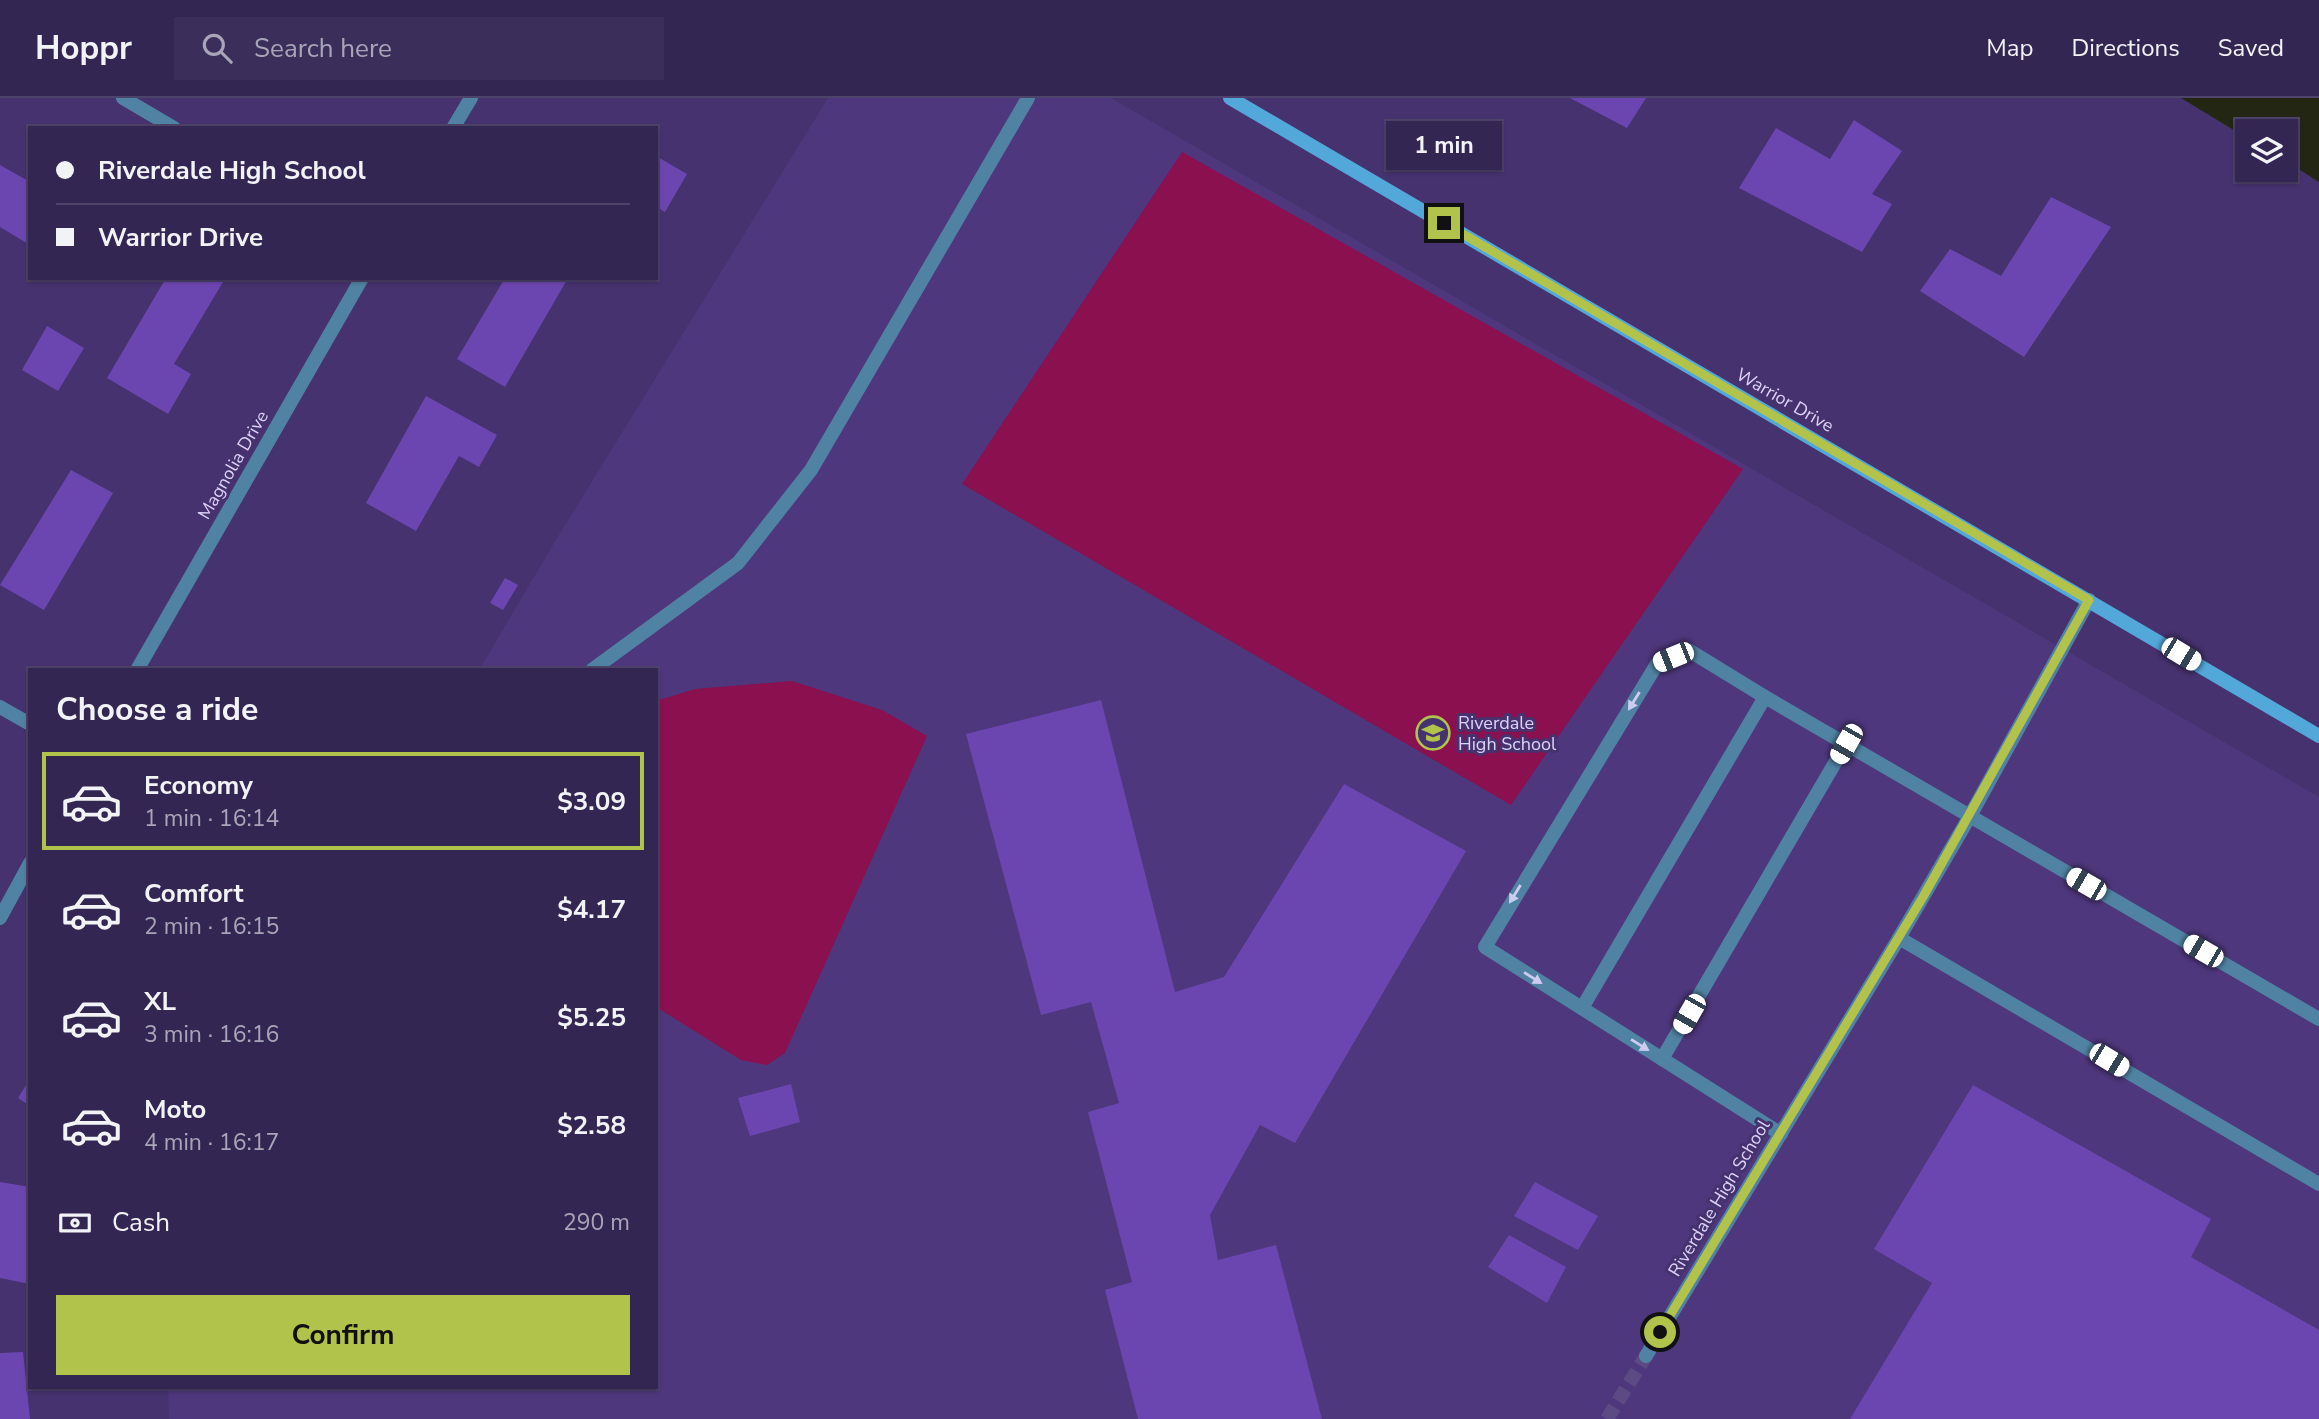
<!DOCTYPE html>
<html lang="en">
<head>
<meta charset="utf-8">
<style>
	:root { --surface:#342653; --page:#3c2e5a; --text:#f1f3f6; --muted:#a9a5b8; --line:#4e436a; --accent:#b2c34c }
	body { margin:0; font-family:"Nunito Sans",sans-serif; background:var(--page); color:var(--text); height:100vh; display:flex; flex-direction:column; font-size:26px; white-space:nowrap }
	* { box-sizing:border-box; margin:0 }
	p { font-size:23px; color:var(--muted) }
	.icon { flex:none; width:38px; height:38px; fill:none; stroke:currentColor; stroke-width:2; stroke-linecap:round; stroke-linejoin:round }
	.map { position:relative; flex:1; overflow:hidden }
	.side { position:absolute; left:28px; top:570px; width:630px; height:721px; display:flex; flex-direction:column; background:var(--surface); border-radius:0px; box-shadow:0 2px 5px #0004,0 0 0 2px var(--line) }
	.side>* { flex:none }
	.top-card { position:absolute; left:28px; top:28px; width:630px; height:154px; border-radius:0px; box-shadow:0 2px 5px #0004,0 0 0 2px var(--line); display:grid; align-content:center; height:154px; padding:0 28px; background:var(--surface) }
	.fabs { position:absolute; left:2235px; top:21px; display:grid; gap:14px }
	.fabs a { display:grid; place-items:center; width:63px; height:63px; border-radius:0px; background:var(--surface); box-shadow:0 2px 5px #0004,0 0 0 2px var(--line); font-size:35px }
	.end { position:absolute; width:32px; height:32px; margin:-16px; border:9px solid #b2c34c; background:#111; box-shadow:0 0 0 4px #111 }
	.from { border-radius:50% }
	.bubble { position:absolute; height:49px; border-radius:0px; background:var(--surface); box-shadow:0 2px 5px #0004,0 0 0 2px var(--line); font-size:23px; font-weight:700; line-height:49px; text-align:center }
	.car { position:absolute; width:21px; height:42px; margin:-21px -10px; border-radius:9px; box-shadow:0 0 5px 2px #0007; background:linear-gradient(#fff 24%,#345 0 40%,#fff 0 76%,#345 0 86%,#fff 0) }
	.top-card b { display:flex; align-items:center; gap:24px; height:66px; font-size:26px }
	.top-card b+b { border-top:2px solid var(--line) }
	.top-card i { width:18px; height:18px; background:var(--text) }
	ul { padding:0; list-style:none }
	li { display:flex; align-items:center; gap:21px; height:98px; margin:0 14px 10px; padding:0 14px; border:4px solid transparent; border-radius:0px }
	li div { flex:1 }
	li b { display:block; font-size:26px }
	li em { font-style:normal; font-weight:700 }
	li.active { border-color:var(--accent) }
	li>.icon { width:63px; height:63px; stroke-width:1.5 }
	h2 { padding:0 28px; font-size:32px; line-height:84px }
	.pay { display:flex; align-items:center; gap:18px; height:77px; padding:0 28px; font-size:26px }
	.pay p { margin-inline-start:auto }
	.button { display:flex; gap:14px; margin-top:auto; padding:14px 28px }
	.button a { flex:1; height:80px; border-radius:0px; background:var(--accent); color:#111; font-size:28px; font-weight:700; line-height:80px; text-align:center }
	header { display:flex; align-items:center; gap:42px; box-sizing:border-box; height:98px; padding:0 35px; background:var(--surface); border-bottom:2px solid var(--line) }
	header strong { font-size:33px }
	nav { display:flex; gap:38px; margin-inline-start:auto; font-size:24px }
	.search { width:490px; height:63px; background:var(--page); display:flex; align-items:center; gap:18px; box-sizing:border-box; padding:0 24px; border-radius:0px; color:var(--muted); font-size:26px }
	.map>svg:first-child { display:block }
	.built { fill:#4e377c }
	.green { fill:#8a104f }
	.water { fill:#222613 }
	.building { fill:#6c46b0 }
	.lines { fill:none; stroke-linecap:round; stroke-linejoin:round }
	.street-tunnel { stroke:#5c4a84; stroke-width:14; stroke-dasharray:14 7; stroke-linecap:butt }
	.lane { stroke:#5083a3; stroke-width:14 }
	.street { stroke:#5083a3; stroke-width:14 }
	.secondary { stroke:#52a8d9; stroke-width:14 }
	.oneway { fill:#cecbf0 }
	.route { stroke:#b2c34c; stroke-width:9 }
	.labels { text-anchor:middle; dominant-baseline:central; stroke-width:6; stroke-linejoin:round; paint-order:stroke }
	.street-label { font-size:18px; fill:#dcd3f8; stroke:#46326f }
	.poi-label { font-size:18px; fill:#dcd3f8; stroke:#46326f; text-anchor:start }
</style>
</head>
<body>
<header>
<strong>Hoppr</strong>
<div class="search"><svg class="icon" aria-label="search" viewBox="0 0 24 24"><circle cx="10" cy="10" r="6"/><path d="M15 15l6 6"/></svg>Search here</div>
<nav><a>Map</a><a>Directions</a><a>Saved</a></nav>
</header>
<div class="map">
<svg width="2319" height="1321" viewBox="0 0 2319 1321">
	<rect width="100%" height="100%" fill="#46326f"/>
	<!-- built -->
	<path class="built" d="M828,0H1111L2319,699V1321H169L168,1290H656V572H479L554,445Z"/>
	<!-- green -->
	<g class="green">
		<path d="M1182,54L1743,371L1511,707L962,386Z"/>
		<path d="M792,583L882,612L927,638L785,955L767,967L741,962L656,909V603L695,591Z"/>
	</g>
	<!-- water -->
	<path class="water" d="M2181,0H2319V84L2286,63V33H2247V40Z"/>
	<!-- building -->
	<g class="building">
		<path d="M1570,0H1646L1627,30Z"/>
		<path d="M1854,22L1902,53L1872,96L1892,106L1862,154L1739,90L1776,30L1830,61Z"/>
		<path d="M656,58L687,76L665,114L656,109Z"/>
		<path d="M0,67L30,84V147L0,129Z"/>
		<path d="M2051,99L2111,129L2024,259L1920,193L1950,151L2001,178Z"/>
		<path d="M166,180H217L223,184L174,266L191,276L168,316L107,280Z"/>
		<path d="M505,180H568L505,289L457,261Z"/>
		<path d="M47,228L84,250L58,293L22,272Z"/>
		<path d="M426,298L497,337L479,369L459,358L416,433L366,405Z"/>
		<path d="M71,372L113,395L44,512L0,487Z"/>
		<path d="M505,480L518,487L503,512L490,505Z"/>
		<path d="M1101,602L1175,894L1224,879L1344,686L1466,753L1295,1045L1260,1027L1210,1117L1218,1162L1276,1147L1322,1321H1138L1105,1192L1132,1184L1088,1014L1119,1005L1091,904L1041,917L966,636Z"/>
		<path d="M30,981V1008L18,1000Z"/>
		<path d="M791,986L800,1024L750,1038L738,1000Z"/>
		<path d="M1973,987L2211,1121L2191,1159L2319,1232V1321H1850L1932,1185L1874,1151Z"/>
		<path d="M0,1084L30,1089V1186L0,1180Z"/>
		<path d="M1535,1084L1598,1118L1578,1152L1514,1118Z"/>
		<path d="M1509,1137L1566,1169L1547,1205L1488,1169Z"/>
		<path d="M23,1254L30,1321H0V1255Z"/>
	</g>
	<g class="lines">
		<!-- street-tunnel -->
		<path class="street-tunnel" d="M1607,1321L1646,1258"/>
		<!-- lane -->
		<g class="lane">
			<path d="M592,572L738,465L811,372L1028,0"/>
			<path d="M1582,910L1765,599"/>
			<path d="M1662,961L1846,646"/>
			<path d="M1781,1036L1485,849L1657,566L1690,553L1765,599L2319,921"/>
		</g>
		<!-- street -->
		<g class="street">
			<path d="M123,0L174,30"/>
			<path d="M453,30L471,0"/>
			<path d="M137,572L362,180"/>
			<path d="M0,609L30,626"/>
			<path d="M0,820L30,765"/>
			<path d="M1899,840L2319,1086"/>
			<path d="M1646,1258L1899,840L1970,718L2089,502"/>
		</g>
		<!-- secondary -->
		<path class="secondary" d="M1230,0L2319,638"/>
	</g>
	<!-- one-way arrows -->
	<defs><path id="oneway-solid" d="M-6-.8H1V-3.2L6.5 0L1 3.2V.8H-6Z" transform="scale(1.75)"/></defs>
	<g class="oneway">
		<use href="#oneway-solid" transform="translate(1634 603) rotate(122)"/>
		<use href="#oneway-solid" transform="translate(1515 796) rotate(122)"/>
		<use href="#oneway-solid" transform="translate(1533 880) rotate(32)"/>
		<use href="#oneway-solid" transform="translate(1640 947) rotate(32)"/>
	</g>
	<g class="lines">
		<!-- route -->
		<path class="route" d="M1444,125L2089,502L1923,799L1660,1234"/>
	</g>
	<!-- icons -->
	<defs>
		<symbol id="school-ring" viewBox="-11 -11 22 22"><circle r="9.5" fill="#46326f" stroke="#b2c34c" stroke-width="1.5"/><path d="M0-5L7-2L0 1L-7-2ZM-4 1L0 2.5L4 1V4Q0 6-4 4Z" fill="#b2c34c"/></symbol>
	</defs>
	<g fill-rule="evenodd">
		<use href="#school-ring" x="1414" y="616" width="38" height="38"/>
	</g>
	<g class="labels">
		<!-- street labels -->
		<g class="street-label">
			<text transform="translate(1785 302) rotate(30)">Warrior Drive</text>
			<text transform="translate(233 367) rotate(-60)">Magnolia Drive</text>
			<text transform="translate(1719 1100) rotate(-59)">Riverdale High School</text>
		</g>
		<!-- poi labels -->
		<g class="poi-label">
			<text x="1458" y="625">Riverdale<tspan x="1458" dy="21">High School</tspan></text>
		</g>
	</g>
</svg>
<div class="fabs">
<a><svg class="icon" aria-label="layers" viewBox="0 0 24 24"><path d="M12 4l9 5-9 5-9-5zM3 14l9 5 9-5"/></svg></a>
</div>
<i class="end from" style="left:1660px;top:1234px"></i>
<i class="end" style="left:1444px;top:125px"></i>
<div class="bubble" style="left:1386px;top:23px;width:116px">1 min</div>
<i class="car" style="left:2181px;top:556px;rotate:121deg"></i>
<i class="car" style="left:1673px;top:559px;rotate:248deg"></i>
<i class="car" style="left:1846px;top:646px;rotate:210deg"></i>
<i class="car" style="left:2086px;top:786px;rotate:300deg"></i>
<i class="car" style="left:2203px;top:853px;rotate:300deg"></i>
<i class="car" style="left:1689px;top:916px;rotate:210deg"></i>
<i class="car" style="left:2109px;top:962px;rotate:121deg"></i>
<div class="top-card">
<b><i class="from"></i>Riverdale High School</b>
<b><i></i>Warrior Drive</b>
</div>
<section class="side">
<h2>Choose a ride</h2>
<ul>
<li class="active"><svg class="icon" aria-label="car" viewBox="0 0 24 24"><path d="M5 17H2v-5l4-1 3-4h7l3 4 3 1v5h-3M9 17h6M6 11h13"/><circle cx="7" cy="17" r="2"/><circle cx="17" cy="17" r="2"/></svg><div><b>Economy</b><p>1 min · 16:14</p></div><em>$3.09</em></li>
<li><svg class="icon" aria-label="car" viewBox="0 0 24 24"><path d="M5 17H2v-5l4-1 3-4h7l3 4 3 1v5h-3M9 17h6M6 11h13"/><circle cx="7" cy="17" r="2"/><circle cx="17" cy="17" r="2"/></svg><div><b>Comfort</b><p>2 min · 16:15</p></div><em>$4.17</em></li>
<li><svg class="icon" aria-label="car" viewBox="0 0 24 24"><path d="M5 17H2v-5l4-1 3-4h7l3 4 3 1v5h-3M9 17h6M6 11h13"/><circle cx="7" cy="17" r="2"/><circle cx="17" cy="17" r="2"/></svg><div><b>XL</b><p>3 min · 16:16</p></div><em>$5.25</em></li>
<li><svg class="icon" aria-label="car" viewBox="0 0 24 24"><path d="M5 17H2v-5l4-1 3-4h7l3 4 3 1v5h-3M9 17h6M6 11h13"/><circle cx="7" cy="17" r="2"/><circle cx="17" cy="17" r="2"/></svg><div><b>Moto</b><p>4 min · 16:17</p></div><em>$2.58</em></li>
</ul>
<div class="pay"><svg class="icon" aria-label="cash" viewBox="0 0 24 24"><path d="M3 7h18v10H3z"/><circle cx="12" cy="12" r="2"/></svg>Cash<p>290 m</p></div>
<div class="button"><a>Confirm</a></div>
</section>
</div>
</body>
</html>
